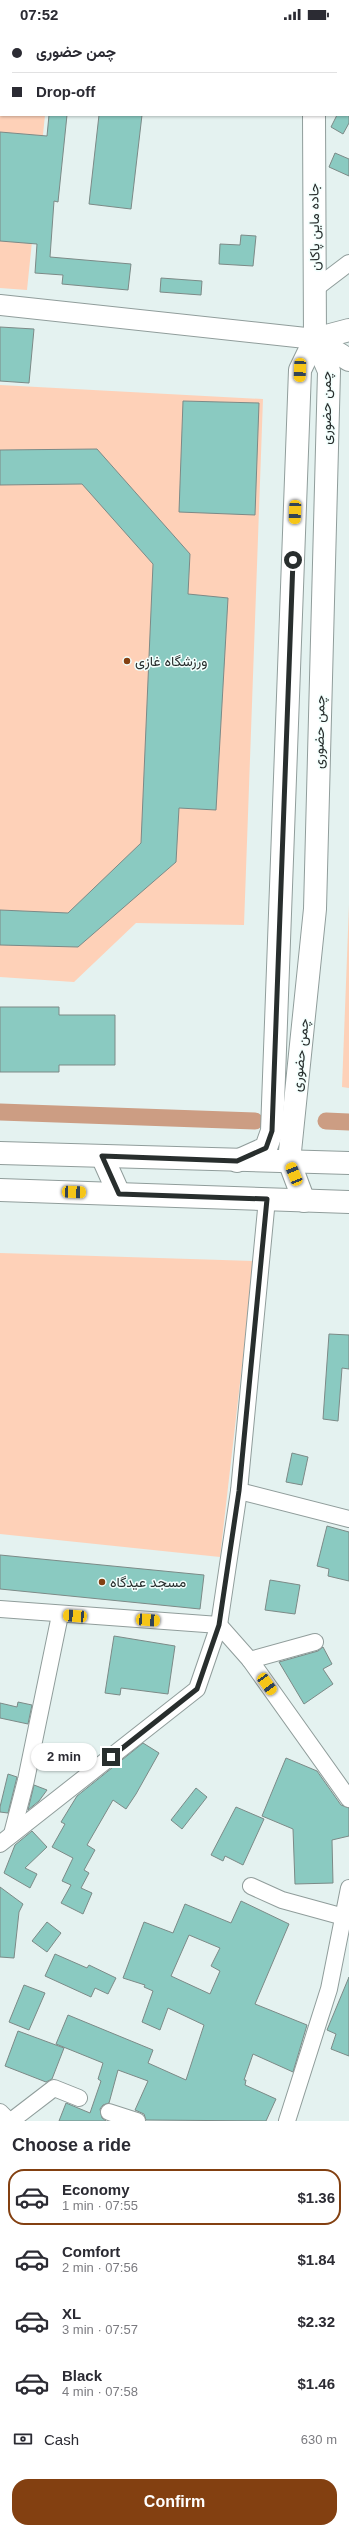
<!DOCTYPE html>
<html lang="en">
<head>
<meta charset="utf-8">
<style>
	:root { --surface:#fff; --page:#f7f7f7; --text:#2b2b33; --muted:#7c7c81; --line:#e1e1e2; --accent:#834011 }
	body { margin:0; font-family:Arial,Vazirmatn,sans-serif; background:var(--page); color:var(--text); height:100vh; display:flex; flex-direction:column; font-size:15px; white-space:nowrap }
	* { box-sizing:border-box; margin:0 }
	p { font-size:13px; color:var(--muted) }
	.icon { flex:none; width:22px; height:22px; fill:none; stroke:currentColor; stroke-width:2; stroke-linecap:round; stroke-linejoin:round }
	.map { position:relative; height:2093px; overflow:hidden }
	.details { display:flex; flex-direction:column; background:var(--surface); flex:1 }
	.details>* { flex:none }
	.hud { position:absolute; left:0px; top:0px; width:349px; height:88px; box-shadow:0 1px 3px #0004; display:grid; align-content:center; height:88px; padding:0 12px; background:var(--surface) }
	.end { position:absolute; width:18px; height:18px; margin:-9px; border:5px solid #282e2d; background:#fff; box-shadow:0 0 0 2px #fff }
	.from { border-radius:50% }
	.bubble { position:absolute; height:28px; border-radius:14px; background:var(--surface); box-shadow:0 1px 3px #0004; font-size:13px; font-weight:800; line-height:28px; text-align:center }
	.car { position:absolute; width:12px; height:24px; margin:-12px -6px; border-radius:5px; box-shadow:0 0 3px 1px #0007; background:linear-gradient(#f5c518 24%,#345 0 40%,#f5c518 0 76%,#345 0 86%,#f5c518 0) }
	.hud b { display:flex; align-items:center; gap:14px; height:38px; font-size:15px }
	.hud b+b { border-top:1px solid var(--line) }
	.hud i { width:10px; height:10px; background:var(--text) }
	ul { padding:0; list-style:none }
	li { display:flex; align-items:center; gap:12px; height:56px; margin:0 8px 6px; padding:0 4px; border:2px solid transparent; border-radius:16px }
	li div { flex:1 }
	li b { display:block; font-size:15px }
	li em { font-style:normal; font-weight:800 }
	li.selected { border-color:var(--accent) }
	li>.icon { width:36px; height:36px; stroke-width:1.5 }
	h2 { padding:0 12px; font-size:18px; line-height:48px }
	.pay { display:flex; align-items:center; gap:10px; height:44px; padding:0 12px; font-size:15px }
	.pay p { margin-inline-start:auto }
	.cta { display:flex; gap:8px; margin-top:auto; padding:8px 12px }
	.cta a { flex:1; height:46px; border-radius:16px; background:var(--accent); color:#fff; font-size:16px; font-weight:800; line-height:46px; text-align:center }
	.status { display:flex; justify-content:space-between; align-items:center; height:28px; padding:0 20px; background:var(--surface); direction:ltr }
	.status svg { height:11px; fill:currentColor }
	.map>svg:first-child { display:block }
	.green { fill:#fed1b8 }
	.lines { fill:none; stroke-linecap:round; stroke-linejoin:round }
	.canal { stroke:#cc9d83; stroke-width:17 }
	.building { fill:#8acac1; stroke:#7c8a87; fill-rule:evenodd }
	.minor-casing { stroke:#909d9b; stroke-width:18 }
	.tertiary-casing { stroke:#909d9b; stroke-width:22 }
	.secondary-casing { stroke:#909d9b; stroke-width:24 }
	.trunk-casing { stroke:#909d9b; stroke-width:24 }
	.minor { stroke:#fff; stroke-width:16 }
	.tertiary { stroke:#fff; stroke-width:20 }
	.secondary { stroke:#fff; stroke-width:22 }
	.trunk { stroke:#fff; stroke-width:22 }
	.route { stroke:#282e2d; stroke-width:5 }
	.poi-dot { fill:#834011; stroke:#f3fffd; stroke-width:1.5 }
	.labels { text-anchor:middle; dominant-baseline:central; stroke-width:3; stroke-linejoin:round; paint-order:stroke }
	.street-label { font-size:14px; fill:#282e2d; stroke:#f3fffd }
	.poi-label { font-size:14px; fill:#282e2d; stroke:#f3fffd; text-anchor:start }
</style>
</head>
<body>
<div class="status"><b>07:52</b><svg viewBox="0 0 49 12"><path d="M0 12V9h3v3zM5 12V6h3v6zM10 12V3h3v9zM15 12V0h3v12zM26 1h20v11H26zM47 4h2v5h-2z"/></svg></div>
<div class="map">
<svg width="349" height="2093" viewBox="0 0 349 2093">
	<rect width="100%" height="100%" fill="#e4f2f0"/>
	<!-- green -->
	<g class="green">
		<path d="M0,0H54L1,1V87H45L27,262L0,260Z"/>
		<path d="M0,357L263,371L244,897L136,895L74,954L0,949Z"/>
		<path d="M349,877V1060L342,1059Z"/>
		<path d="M0,1225L254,1233L220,1529L0,1506Z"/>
	</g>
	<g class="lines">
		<!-- canal -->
		<g class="canal">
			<path d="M0,1084L255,1093"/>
			<path d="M326,1093L349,1094"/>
		</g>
	</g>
	<!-- building -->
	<g class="building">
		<path d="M49,87H67L58,174L54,173L50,229L131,236L128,262L62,256L63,247L35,245L37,216L0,213V104L47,108Z"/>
		<path d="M99,87H142L131,181L89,176Z"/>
		<path d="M337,87H349V95L343,106L331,99Z"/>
		<path d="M335,125L349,131V148L329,139Z"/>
		<path d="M241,207L256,208L253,238L219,236L220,216L240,217Z"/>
		<path d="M161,250L202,253L201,267L160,264Z"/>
		<path d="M0,299L34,301L29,355L0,353Z"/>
		<path d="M183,373L259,375L255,487L179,484Z"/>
		<path d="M97,421L190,526L188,566L228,570L216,782L179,780L176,834L78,919L0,917V882L68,885L141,815L153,536L82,456L0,457V422Z"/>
		<path d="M0,979H59V987H115V1037H59V1044H0Z"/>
		<path d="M329,1306L349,1307V1341L342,1340L338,1393L323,1391Z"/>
		<path d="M292,1425L308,1429L302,1457L286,1454Z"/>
		<path d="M327,1498L349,1504V1553L328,1548L329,1541L317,1538Z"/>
		<path d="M0,1527L204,1547L200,1581L0,1561Z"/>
		<path d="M270,1552L300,1557L295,1586L265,1582Z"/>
		<path d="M114,1608L175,1618L168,1666L121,1660L120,1667L105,1665Z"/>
		<path d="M323,1619L332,1636L323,1641L333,1656L304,1676L279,1634L318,1623Z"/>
		<path d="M18,1674L32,1677L28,1696L0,1690V1675L17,1679Z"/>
		<path d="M143,1715L159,1725L136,1766L126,1781L113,1772L87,1817L95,1822L84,1842L89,1845L81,1860L92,1865L83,1886L61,1875L71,1857L62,1853L73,1830L52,1819L65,1796L61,1794L77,1768Z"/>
		<path d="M286,1730L317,1743L341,1777L349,1780V1808L332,1812L333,1855L295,1856L293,1801L262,1788Z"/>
		<path d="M8,1746L17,1749L8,1785L0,1784V1779Z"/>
		<path d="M34,1757L47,1762L39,1773L28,1782Z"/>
		<path d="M196,1760L207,1769L182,1801L171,1792Z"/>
		<path d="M236,1779L264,1791L243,1837L225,1828L223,1833L211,1827Z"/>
		<path d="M32,1803L47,1819L25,1840L37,1846L30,1860L4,1845L15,1817Z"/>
		<path d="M0,1859L23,1876L19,1884L14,1930L0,1929Z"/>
		<path d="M241,1873L289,1896L255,1976L307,1997L293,2044L253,2026L244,2052H246L245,2057L276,2071L266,2093L146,2092L144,2086L135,2082L148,2053L118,2042L109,2075L103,2077L100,2081L102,2090L106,2093H59L66,2075L90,2085L101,2053L98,2051L103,2035L56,2016L68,1987L153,2022L148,2035L186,2052L204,1997L168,1980L160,2002L142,1994L153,1963L144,1959L145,1957L123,1950L144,1894L173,1905L185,1876L231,1895ZM189,1907L220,1920L211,1938L220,1943L210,1966L171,1948Z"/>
		<path d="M47,1894L61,1905L47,1924L32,1913Z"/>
		<path d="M55,1926L87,1940L89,1937L116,1950L108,1966L95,1960L91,1969L45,1948Z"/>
		<path d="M349,1949V2028L331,2021L336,2006L327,2002Z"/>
		<path d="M24,1957L45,1965L29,2002L9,1994Z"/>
		<path d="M18,2003L64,2020L52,2051L46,2054L5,2038Z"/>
	</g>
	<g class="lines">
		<defs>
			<g id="minor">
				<path d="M316,260L349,235"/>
				<path d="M239,1463L349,1491"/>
				<path d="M0,1581L219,1597L250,1632L349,1771"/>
				<path d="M250,1632L315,1614"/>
				<path d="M12,1806L26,1752L60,1587"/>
				<path d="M0,1816L197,1661L219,1597L239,1463L267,1171"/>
				<path d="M251,1858L282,1872L344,1889"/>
				<path d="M0,2084L9,2093"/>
				<path d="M109,2084L137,2093"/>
				<path d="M11,2093L54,2060L79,2070"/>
				<path d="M287,2093L329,1961L349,1860"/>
			</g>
			<path id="tertiary" d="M0,277L315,311"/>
			<g id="secondary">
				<path d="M315,1V0"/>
				<path d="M315,311L349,332"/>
				<path d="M315,311L349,302"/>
				<path d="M237,1133L266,1120L272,1103L300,342L315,311"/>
				<path d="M304,1173L289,1133L315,881L329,343L315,311L314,87"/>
			</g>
			<g id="trunk">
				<path d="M0,1125L349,1135"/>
				<path d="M102,1128L119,1166"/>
				<path d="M0,1162L349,1174"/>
			</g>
		</defs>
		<!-- minor casing -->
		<use href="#minor" class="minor-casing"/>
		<!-- tertiary casing -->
		<use href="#tertiary" class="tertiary-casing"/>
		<!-- secondary casing -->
		<use href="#secondary" class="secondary-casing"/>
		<!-- trunk casing -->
		<use href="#trunk" class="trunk-casing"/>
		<!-- minor -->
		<use href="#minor" class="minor"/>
		<!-- tertiary -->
		<use href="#tertiary" class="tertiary"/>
		<!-- secondary -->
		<use href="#secondary" class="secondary"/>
		<!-- trunk -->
		<use href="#trunk" class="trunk"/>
	</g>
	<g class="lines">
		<!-- route -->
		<path class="route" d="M111,1729L197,1661L219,1597L239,1463L267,1171L119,1166L102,1128L237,1133L266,1120L272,1103L293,532"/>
	</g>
	<!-- markers -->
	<g class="poi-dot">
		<circle cx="127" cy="633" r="4"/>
		<circle cx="102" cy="1554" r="4"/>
	</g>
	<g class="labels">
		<!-- street labels -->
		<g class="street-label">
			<text transform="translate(314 199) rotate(-91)">جاده ماین پاکان</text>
			<text transform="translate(326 380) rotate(-90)">چمن حضوری</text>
			<text transform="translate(319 704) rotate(-89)">چمن حضوری</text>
			<text transform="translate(300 1027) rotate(-84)">چمن حضوری</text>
		</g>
		<!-- poi labels -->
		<g class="poi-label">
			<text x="135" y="633">ورزشگاه غازی</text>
			<text x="110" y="1554">مسجد عیدگاه</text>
		</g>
	</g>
</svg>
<i class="end from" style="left:293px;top:532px"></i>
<i class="end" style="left:111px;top:1729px"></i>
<div class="bubble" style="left:31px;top:1715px;width:66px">2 min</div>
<i class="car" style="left:300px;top:342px;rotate:182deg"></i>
<i class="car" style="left:295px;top:484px;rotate:182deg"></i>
<i class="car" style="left:294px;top:1146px;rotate:338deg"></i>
<i class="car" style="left:74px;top:1164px;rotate:92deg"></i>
<i class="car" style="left:75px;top:1588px;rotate:274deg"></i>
<i class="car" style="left:148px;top:1592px;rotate:94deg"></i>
<i class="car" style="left:267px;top:1656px;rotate:144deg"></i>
<div class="hud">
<b><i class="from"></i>چمن حضوری</b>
<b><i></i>Drop-off</b>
</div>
</div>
<section class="details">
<h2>Choose a ride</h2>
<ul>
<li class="selected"><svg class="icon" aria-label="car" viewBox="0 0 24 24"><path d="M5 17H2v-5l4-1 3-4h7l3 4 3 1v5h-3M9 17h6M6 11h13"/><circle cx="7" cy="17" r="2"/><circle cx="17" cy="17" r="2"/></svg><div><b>Economy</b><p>1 min · 07:55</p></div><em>$1.36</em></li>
<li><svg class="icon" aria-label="car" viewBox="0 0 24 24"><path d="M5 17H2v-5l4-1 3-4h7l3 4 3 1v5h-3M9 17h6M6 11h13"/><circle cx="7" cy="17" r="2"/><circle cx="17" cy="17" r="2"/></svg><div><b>Comfort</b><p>2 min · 07:56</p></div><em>$1.84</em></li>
<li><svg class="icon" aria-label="car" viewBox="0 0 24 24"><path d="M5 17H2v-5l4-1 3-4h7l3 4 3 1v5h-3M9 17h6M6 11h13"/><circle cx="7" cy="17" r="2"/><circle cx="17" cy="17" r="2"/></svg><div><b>XL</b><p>3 min · 07:57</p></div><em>$2.32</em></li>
<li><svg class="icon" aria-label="car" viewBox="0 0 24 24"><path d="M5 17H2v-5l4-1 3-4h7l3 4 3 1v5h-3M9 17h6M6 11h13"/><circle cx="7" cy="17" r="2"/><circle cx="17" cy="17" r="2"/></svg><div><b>Black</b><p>4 min · 07:58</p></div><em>$1.46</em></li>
</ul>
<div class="pay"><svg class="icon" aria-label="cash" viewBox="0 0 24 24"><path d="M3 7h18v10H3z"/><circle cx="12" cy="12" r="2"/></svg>Cash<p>630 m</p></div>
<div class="cta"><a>Confirm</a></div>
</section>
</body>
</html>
